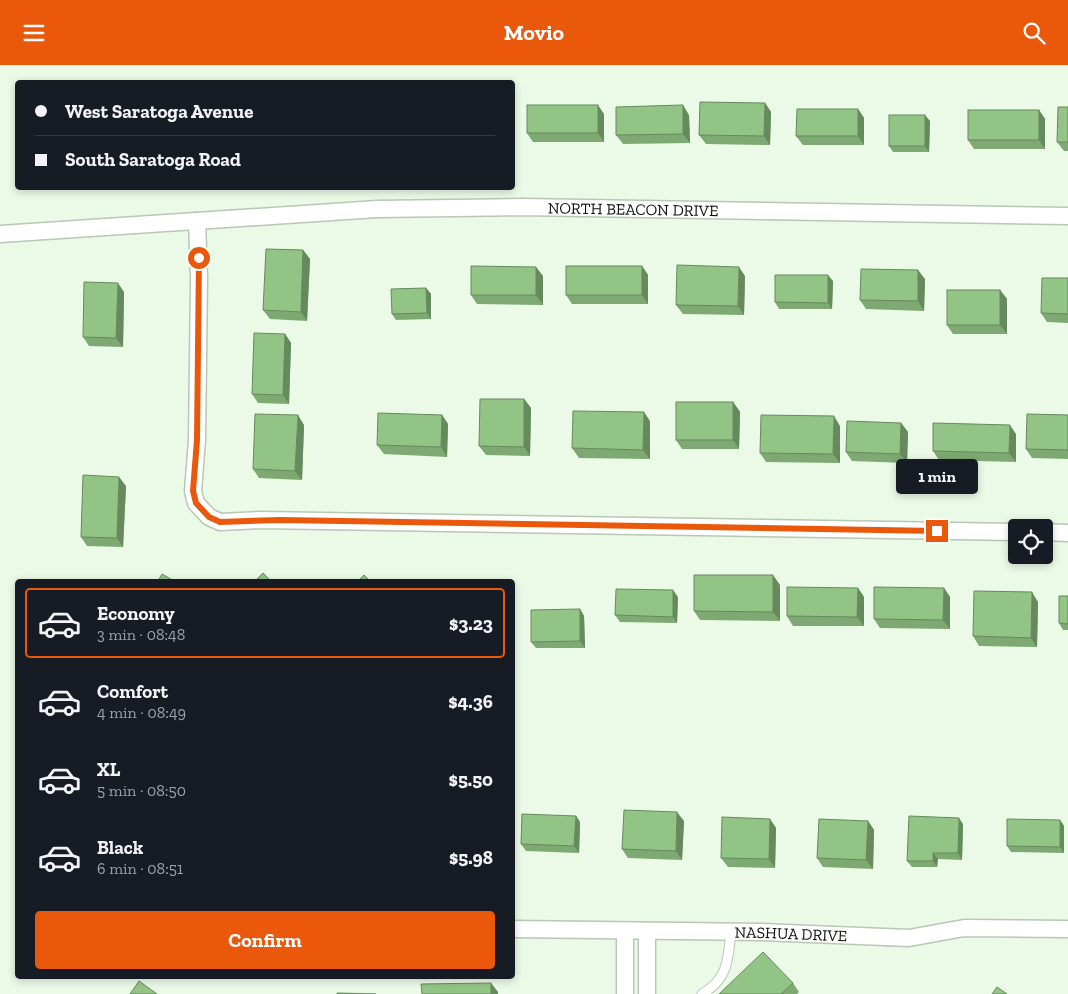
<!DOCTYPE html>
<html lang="en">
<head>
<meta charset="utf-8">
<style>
	:root { --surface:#171b24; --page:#242831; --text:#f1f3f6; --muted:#9ea1a6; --line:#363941; --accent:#ea580c }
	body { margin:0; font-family:"Zilla Slab",serif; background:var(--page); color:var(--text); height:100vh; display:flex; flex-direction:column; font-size:19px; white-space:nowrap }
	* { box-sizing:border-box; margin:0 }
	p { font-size:16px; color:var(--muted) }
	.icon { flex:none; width:28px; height:28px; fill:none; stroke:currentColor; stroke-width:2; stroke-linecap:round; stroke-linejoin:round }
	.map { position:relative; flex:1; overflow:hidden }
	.panel { position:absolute; left:15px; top:514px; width:500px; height:400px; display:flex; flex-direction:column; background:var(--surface); border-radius:5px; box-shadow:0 2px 8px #0003 }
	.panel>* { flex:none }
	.guide { position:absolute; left:15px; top:15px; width:500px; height:110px; border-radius:5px; box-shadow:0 2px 8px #0003; display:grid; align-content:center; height:110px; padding:0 20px; background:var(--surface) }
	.tools { position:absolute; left:1008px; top:454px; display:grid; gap:10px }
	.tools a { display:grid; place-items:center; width:45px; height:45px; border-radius:5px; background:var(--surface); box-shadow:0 2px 8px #0003; font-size:25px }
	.end { position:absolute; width:22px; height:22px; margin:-11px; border:6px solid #ea580c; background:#fff; box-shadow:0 0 0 2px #fff }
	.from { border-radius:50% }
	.bubble { position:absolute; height:35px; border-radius:5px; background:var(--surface); box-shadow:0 2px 8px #0003; font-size:16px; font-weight:800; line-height:35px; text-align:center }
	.guide b { display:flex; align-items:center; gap:18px; height:48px; font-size:19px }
	.guide b+b { border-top:1px solid var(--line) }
	.guide i { width:12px; height:12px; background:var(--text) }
	ul { padding:9px 0 0; list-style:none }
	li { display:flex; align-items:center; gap:15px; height:70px; margin:0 10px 8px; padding:0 10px; border:2px solid transparent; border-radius:5px }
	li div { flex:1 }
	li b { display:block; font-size:19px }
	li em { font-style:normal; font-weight:800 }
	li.on { border-color:var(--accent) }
	li>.icon { width:45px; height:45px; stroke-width:1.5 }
	.cta { display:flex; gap:10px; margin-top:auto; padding:10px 20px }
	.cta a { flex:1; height:58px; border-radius:5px; background:var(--accent); color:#fff; font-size:20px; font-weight:800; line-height:58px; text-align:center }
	header { display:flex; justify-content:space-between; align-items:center; height:65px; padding:0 20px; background:var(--accent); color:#fff; font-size:22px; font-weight:800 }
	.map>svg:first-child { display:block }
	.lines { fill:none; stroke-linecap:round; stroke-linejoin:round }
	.service-casing { stroke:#b9c7b5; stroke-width:11 }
	.minor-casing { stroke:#b9c7b5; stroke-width:19 }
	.service { stroke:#fff; stroke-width:9 }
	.minor { stroke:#fff; stroke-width:16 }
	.wall { fill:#7ea972 }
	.shaded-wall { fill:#66895d }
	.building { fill:#92c485; stroke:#66895d }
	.route { stroke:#ea580c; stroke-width:6 }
	.labels { text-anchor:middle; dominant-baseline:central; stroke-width:4; stroke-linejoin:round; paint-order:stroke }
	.street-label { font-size:16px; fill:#0d120c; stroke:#fff }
</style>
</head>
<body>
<header><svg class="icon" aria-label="menu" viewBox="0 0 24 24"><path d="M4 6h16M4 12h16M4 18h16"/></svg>Movio<svg class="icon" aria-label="search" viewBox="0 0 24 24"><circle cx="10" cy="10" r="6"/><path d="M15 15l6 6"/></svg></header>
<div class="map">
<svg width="1068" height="929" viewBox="0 0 1068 929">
	<rect width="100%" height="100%" fill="#ebf9e7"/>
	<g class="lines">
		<defs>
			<path id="service" d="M702,929C728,914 728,895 731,867"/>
			<g id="minor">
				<path d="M197,156L199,212L197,375L193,426L196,438L209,452L220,457L260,455L1016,467"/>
				<path id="s1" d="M0,169L377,144L522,142L1068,151"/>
				<path d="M1044,467L1068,468"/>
				<path id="s2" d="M512,864L762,867L909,873L964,863L1068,864"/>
				<path d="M625,866V929"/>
				<path d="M647,866V929"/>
			</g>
		</defs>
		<!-- service casing -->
		<use href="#service" class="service-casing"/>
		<!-- minor casing -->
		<use href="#minor" class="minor-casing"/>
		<!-- service -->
		<use href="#service" class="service"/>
		<!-- minor -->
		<use href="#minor" class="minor"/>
	</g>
	<!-- wall -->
	<g class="wall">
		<path d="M765,38L771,47L770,80L706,79L699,70Z"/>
		<path d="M1068,42V86H1064L1057,77Z"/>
		<path d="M858,44L864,53V80H803L796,71Z"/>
		<path d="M1039,45L1045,54V84H974L968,75Z"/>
		<path d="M604,49V77H533L527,68Z"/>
		<path d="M689,50L690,78L623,79L616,70Z"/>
		<path d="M930,56L929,87H893L889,81Z"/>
		<path d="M303,185L310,194L307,256L270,254L263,245Z"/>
		<path d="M642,201L648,210V239H572L566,230Z"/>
		<path d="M543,211V240L477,239L471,230Z"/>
		<path d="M745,211L744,250L683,249L676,240Z"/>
		<path d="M1068,213V258L1047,257L1041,248Z"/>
		<path d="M925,214L924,246L866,244L860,235Z"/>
		<path d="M833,216L832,244H779L775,237Z"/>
		<path d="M426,223L431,229V254L396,255L392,249Z"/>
		<path d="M1000,225L1007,234V269H953L947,260Z"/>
		<path d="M124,227L123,282L89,281L83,272Z"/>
		<path d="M285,269L291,278L289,339L258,338L252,329Z"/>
		<path d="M524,334L531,343L530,391L486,390L479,381Z"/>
		<path d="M733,337L740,347L739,384H682L676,375Z"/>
		<path d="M442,350L448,359L447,392L384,389L377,380Z"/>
		<path d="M1068,350V394L1032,393L1026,384Z"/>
		<path d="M650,356V394L579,393L572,383Z"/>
		<path d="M901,358L908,367L907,398L852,396L846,387Z"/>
		<path d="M304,360L302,415L259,413L253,404Z"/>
		<path d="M840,361V398L766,397L760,388Z"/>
		<path d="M1016,369V397L939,395L933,386Z"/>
		<path d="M126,421L123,482L87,481L81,472Z"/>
		<path d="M780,520V556L700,555L694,546Z"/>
		<path d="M858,523L864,532V561H793L787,551Z"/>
		<path d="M944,523L950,532V564L880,563L874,554Z"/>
		<path d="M1068,531V565H1063L1059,558Z"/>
		<path d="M678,532L677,558L620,557L615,550Z"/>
		<path d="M1038,537L1037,582L979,581L973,571Z"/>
		<path d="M580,544L584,551L585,583H536L531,577Z"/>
		<path d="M576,751L580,757L579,788L526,786L521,779Z"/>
		<path d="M770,754L776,763L775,803L728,802L721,793Z"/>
		<path d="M1060,755L1064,761V788L1011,787L1007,781Z"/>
		<path d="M684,756L682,795L628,793L622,784Z"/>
		<path d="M868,756L874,765L873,804L823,802L817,793Z"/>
		<path d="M963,759L962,795L938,794L937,802H912L907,796Z"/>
		<path d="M793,918L799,927L797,929H719Z"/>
	</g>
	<!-- shaded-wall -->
	<g class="shaded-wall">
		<path d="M765,38L771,47L770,80L764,71Z"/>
		<path d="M598,40L604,49V77L598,68Z"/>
		<path d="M683,40L689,50L690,78L683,69Z"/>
		<path d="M858,44L864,53V80L858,71Z"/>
		<path d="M1039,45L1045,54V84L1039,75Z"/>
		<path d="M925,50L930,56L929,87L925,81Z"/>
		<path d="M303,185L310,194L307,256L301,247Z"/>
		<path d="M642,201L648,210V239L642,230Z"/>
		<path d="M536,202L543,211V240L536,230Z"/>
		<path d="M739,202L745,211L744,250L738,241Z"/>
		<path d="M918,205L925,214L924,246L918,236Z"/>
		<path d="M828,210L833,216L832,244L828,238Z"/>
		<path d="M118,218L124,227L123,282L116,273Z"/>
		<path d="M426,223L431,229V254L427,248Z"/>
		<path d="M1000,225L1007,234V269L1000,260Z"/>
		<path d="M285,269L291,278L289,339L283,330Z"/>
		<path d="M524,334L531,343L530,391L524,382Z"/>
		<path d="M733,337L740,347L739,384L733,375Z"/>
		<path d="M644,347L650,356V394L643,385Z"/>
		<path d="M298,350L304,360L302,415L295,406Z"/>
		<path d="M442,350L448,359L447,392L441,382Z"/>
		<path d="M834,351L840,361V398L833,389Z"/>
		<path d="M901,358L908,367L907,398L900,389Z"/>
		<path d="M1010,360L1016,369V397L1009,388Z"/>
		<path d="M119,412L126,421L123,482L117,473Z"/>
		<path d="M773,510L780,520V556L773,547Z"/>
		<path d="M858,523L864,532V561L857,552Z"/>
		<path d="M944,523L950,532V564L943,555Z"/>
		<path d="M673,525L678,532L677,558L673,552Z"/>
		<path d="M1032,527L1038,537L1037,582L1031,573Z"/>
		<path d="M580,544L584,551L585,583L580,576Z"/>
		<path d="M677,747L684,756L682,795L676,786Z"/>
		<path d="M576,751L580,757L579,788L574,781Z"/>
		<path d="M959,753L963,759L962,795L958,788Z"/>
		<path d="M770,754L776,763L775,803L769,794Z"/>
		<path d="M1060,755L1064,761V788L1060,782Z"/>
		<path d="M868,756L874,765L873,804L866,795Z"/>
		<path d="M933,788L938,794L937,802L933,796Z"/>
		<path d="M491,918L498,927V929H491Z"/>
	</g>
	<!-- building -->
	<g class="building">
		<path d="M700,37L765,38L764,71L699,70Z"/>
		<rect x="527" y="40" width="71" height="28"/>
		<path d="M683,40V69L616,70V42Z"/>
		<path d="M1058,42H1068V77H1057Z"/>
		<path d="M797,44H858V71H796Z"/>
		<rect x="968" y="45" width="71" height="30"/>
		<rect x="889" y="50" width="36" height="31"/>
		<path d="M266,184L303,185L301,247L263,245Z"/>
		<path d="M677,200L739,202L738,241L676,240Z"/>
		<path d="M471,201L536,202V230H471Z"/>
		<rect x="566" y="201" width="76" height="29"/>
		<path d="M861,204L918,205V236L860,235Z"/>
		<path d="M775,210H828V238L775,237Z"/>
		<path d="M1042,213H1068V249L1041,248Z"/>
		<path d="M84,217L118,218L116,273L83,272Z"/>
		<path d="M426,223L427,248L392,249L391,224Z"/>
		<rect x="947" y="225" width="53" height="35"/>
		<path d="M254,268L285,269L283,330L252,329Z"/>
		<path d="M480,334H524V382L479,381Z"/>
		<rect x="676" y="337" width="57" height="38"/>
		<path d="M573,346L644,347L643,385L572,383Z"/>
		<path d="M378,348L442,350L441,382L377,380Z"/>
		<path d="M255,349L298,350L295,406L253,404Z"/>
		<path d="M1027,349L1068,350V385L1026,384Z"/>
		<path d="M761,350L834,351L833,389L760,388Z"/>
		<path d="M847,356L901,358L900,389L846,387Z"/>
		<path d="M933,358L1010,360L1009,388L933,386Z"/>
		<path d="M83,410L119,412L117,473L81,472Z"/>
		<path d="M263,508L271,516H255Z"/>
		<path d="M162,509L174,516H158Z"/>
		<path d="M364,510L370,516H358Z"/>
		<path d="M694,510H773V547L694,546Z"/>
		<path d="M787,522L858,523L857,552L787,551Z"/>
		<path d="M874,522L944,523L943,555L874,554Z"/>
		<path d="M616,524L673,525V552L615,550Z"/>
		<path d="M974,526L1032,527L1031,573L973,571Z"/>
		<path d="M1059,531H1068V559L1059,558Z"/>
		<path d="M580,544V576L531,577V545Z"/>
		<path d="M624,745L677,747L676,786L622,784Z"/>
		<path d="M522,749L576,751L574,781L521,779Z"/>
		<path d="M909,751L959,753L958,788H933V796H907Z"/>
		<path d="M722,752L770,754L769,794L721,793Z"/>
		<path d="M819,754L868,756L866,795L817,793Z"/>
		<path d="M1007,754L1060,755V782L1007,781Z"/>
		<path d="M763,887L793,918L781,929H719Z"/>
		<path d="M139,916L157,929H130Z"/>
		<path d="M491,918V929H422L421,919Z"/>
		<path d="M997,922L1007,929H992Z"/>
		<path d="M337,928L376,929H337Z"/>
	</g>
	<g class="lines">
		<!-- route -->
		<path class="route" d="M199,193L197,375L193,426L196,438L209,452L220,457L280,455L937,466"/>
	</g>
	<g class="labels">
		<!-- street labels -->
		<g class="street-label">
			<text stroke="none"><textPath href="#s1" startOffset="634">NORTH BEACON DRIVE</textPath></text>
			<text stroke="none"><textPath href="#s2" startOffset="279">NASHUA DRIVE</textPath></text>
		</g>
	</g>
</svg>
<div class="tools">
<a><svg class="icon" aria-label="locate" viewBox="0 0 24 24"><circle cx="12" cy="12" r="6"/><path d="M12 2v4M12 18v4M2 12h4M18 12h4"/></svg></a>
</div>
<i class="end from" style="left:199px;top:193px"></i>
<i class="end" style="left:937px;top:466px"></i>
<div class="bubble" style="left:896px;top:394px;width:82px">1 min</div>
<div class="guide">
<b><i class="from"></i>West Saratoga Avenue</b>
<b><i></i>South Saratoga Road</b>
</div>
<section class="panel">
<ul>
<li class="on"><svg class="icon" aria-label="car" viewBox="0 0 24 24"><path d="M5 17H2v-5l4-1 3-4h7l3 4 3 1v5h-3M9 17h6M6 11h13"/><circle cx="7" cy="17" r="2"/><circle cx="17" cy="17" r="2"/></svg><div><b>Economy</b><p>3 min · 08:48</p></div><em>$3.23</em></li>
<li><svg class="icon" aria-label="car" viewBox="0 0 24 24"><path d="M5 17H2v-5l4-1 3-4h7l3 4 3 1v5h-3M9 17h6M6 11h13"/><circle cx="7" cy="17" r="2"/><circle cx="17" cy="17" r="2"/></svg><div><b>Comfort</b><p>4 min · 08:49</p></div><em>$4.36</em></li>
<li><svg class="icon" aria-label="car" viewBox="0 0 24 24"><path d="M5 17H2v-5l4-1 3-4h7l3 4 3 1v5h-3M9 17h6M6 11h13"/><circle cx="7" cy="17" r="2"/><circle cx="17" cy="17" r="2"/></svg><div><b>XL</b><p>5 min · 08:50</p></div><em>$5.50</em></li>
<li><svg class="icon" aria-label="car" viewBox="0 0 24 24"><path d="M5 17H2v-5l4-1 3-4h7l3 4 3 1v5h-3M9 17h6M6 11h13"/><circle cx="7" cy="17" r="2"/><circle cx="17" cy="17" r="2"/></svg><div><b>Black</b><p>6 min · 08:51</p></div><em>$5.98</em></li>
</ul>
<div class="cta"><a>Confirm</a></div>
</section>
</div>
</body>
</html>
